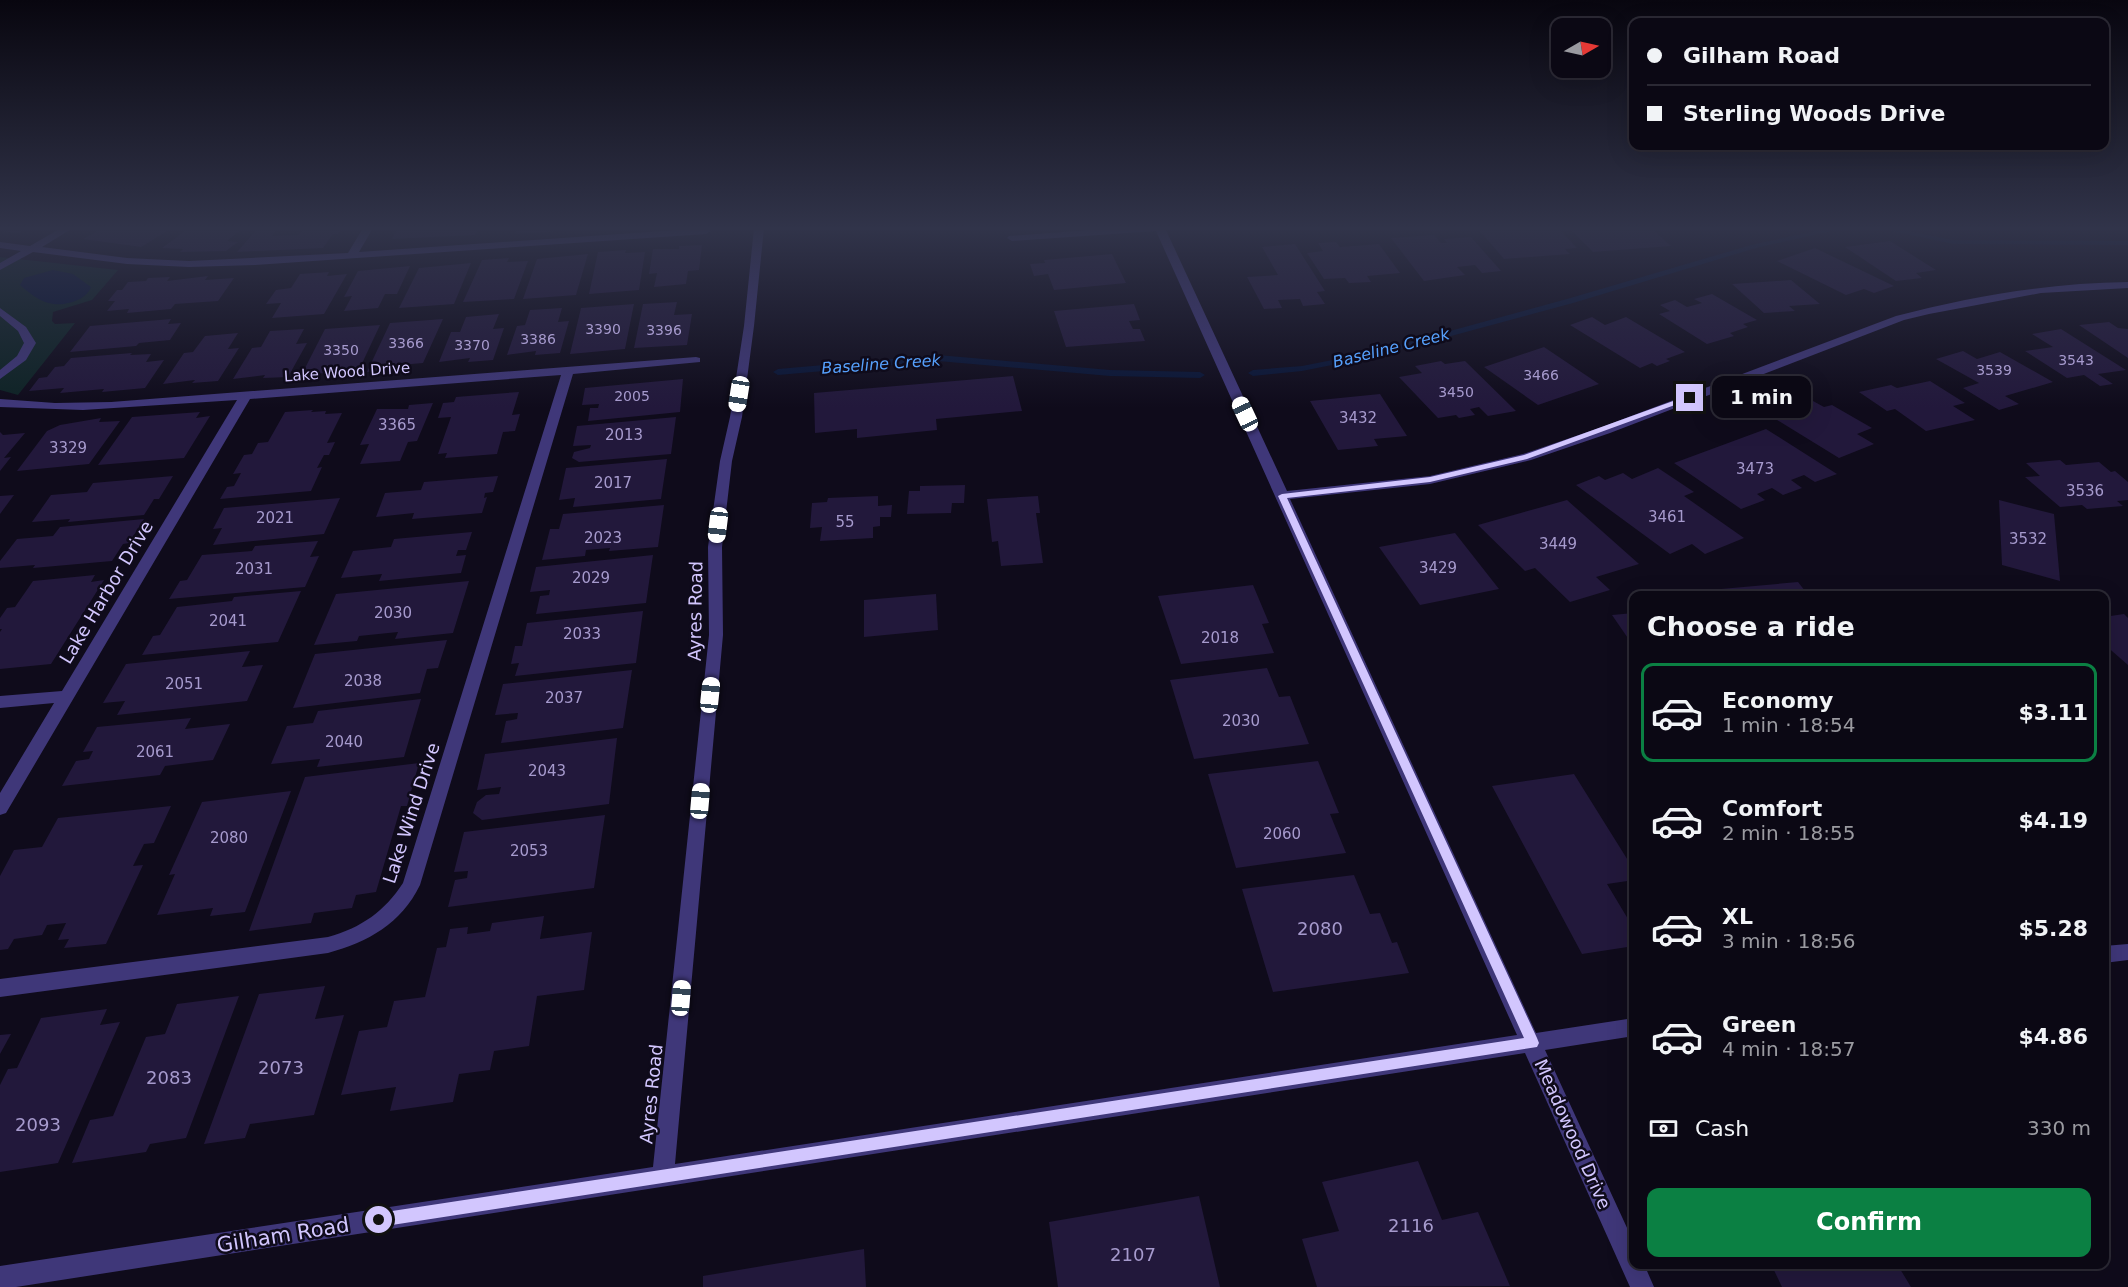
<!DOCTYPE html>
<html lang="en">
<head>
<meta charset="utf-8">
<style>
	:root { --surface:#0b0814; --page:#191622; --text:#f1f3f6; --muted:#9a9aa0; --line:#2b2934; --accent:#0b8043 }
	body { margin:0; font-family:"DejaVu Sans",sans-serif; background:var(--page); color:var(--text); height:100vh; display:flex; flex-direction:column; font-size:22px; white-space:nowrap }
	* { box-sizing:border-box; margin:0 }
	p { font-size:20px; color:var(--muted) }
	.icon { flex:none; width:33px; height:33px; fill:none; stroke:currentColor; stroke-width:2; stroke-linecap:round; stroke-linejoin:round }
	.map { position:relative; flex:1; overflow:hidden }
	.side { position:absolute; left:1629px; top:591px; width:480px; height:678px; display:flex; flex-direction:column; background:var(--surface); border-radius:12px; box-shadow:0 6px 24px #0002,0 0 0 2px var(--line) }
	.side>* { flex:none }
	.banner { position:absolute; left:1629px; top:18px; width:480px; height:132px; border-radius:12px; box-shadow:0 6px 24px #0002,0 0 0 2px var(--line); display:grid; align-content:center; height:132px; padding:0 18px; background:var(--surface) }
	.needle { width:39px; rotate:81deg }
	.buttons { position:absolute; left:1551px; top:18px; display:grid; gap:12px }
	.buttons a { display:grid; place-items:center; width:60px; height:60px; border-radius:12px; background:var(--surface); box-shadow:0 6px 24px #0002,0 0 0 2px var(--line); font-size:30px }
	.end { position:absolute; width:27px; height:27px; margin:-14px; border:8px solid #d2c6fe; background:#111; box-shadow:0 0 0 3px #111 }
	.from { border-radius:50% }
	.bubble { position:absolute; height:42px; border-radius:12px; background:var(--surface); box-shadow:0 6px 24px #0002,0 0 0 2px var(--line); font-size:20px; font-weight:600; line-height:42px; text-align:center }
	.car { position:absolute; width:18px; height:36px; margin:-18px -9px; border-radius:8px; box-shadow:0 0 4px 2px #0007; background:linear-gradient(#fff 24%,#345 0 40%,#fff 0 76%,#345 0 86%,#fff 0) }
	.banner b { display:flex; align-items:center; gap:21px; height:57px; font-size:22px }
	.banner b+b { border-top:2px solid var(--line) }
	.banner i { width:15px; height:15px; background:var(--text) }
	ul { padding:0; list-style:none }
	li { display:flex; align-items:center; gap:18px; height:99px; margin:0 12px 9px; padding:0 6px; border:3px solid transparent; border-radius:12px }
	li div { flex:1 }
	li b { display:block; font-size:22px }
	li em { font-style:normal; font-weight:600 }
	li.active { border-color:var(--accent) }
	li>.icon { width:54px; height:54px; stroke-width:1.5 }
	h2 { padding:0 18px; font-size:27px; line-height:72px }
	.pay { display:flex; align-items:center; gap:15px; height:66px; padding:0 18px; font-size:22px }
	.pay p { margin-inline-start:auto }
	.button { display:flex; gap:12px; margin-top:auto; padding:12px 18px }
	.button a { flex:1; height:69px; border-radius:12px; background:var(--accent); color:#fff; font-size:24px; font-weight:600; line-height:69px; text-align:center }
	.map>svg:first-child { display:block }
	.green { fill:#0e2325 }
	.water { fill:#091536 }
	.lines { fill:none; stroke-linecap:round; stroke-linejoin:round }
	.stream { fill:#091536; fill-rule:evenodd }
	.building { fill:#22183b }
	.minor { fill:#3f3779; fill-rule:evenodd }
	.route { fill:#d2c6fe }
	.labels { text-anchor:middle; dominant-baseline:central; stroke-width:5; stroke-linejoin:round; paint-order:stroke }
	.far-number-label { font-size:14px; fill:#a69acd }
	.far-street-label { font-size:15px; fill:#d2c6fe; stroke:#0f0b1b }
	.number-label { font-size:15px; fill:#a69acd }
	.far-water-label { font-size:16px; font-style:italic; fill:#56a0fc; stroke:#0f0b1b }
	.street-label { font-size:18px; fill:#d2c6fe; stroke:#0f0b1b }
	.near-number-label { font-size:18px; fill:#a69acd }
	.near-street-label { font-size:21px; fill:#d2c6fe; stroke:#0f0b1b }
</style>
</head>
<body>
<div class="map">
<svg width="2128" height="1287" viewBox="0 0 2128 1287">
	<rect width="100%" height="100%" fill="#0f0b1b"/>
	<!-- green -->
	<path class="green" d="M0,257L118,270L92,300L53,312L52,321L55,324L75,323L18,395L0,390Z"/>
	<!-- water -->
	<path class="water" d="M53,270L73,274L91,287C86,301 63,307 49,303C39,301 28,292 20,285L24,278Z"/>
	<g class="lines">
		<!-- stream -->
		<g class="stream">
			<path d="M1829,228H1845L1756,248L1573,303L1377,356L1302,371L1253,376L1248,373L1253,370L1302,366L1373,352L1567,299L1751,245Z"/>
			<path d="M1878,228H1893L1953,240L2128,241V245L1953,244Z"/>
			<path d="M938,355L1110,370L1200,372L1205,375L1200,378L1110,376L938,361L778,375L773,372L778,369Z"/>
		</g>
	</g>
	<!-- building -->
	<g class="building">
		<path d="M0,228H28L18,233L0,231Z"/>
		<path d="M103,228H172L141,247L83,239Z"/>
		<path d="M189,228H243L227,241L238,242L226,251L180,252L183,249L162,248Z"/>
		<path d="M278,228L272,236L299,235L304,228H343L338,234H333L323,248L237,252L257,229Z"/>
		<path d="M398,228H479L475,235L392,239Z"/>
		<path d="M517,228H572V230L515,234Z"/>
		<path d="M1506,228H1558L1577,248L1565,249L1570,254L1504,259L1479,230Z"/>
		<path d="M1569,228H1651L1671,246L1593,252Z"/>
		<path d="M1434,235L1441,243H1447L1444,239L1471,237L1501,271L1482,273L1475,265L1457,267L1465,275L1424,281L1391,238Z"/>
		<path d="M1890,241L1936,270L1916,273L1922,278L1896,281L1845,247Z"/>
		<path d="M1336,242L1340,247L1379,244L1400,273L1367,276L1371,282L1349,283L1345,278L1324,279L1307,253L1323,251L1318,243Z"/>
		<path d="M1295,244L1325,291L1317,292L1325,304L1303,306L1300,299L1278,300L1282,308L1264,309L1247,277L1278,275L1262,247Z"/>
		<path d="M702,245L699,270L688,271L686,284L654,287L657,273L649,274L653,249H679V246Z"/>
		<path d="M1815,248L1894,286L1874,293L1864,289L1846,295L1777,261Z"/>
		<path d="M626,250L625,253L645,252L639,290L589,294L598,252Z"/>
		<path d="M588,254L576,295L523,299L537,259Z"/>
		<path d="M1112,254L1126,283L1054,290L1048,274L1034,276L1030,264L1045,263L1044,260Z"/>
		<path d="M509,258L507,262L528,261L514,299L463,302L482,260Z"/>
		<path d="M471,263L454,304L399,308L419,268Z"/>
		<path d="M410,266L397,294H385L378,308L344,311L352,296L344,297L358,271Z"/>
		<path d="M329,272L327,276L347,274L324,314L272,318L281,303L266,304L276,290L291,288L300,274Z"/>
		<path d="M208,276L205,280L234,278L218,301L175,304L171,309L127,313L129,309L107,311L115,301H108L117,290H122L128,282L146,281L148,278L170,277L167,281Z"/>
		<path d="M1791,280L1820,304L1789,306L1795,311L1764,313L1732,284Z"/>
		<path d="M1712,294L1757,320L1743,324L1748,327L1730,333L1734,336L1707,344L1659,314L1670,311L1660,305L1675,300L1687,307L1702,303L1694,299Z"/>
		<path d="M677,302L674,315L692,314L687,345L634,348L643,304Z"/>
		<path d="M634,304L625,349L570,354L581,308Z"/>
		<path d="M1134,304L1140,320L1129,321L1133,329H1140L1145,341L1066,347L1054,311Z"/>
		<path d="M562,308L558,322L569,321L560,353L535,355L536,351L507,355L517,326L525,325L530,310Z"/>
		<path d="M499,314L493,329L504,328L493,360L468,362L470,358L439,362L451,332H460L466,317Z"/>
		<path d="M1592,317L1605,325L1626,317L1685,352L1666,359L1670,361L1657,366L1652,363L1640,368L1570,325Z"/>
		<path d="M171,319L168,324L181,323L170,340L139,343L136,346L70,352L90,326Z"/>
		<path d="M443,319L423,363L400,365L399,369L367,372L390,323Z"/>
		<path d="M2109,322L2118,328L2128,329V358L2079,325Z"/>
		<path d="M380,325L358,372L302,374L325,329Z"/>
		<path d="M304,329L296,344L307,343L288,377L263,378L265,375L233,379L252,348L261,347L270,331Z"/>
		<path d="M2061,329L2126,370L2098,374L2113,384L2100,386L2084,375L2067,378L2025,351L2053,347L2032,334Z"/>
		<path d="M238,333L228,349L239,348L218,381L192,383L195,380L163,384L184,353L193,352L205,336Z"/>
		<path d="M1544,347L1599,384L1538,405L1484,367Z"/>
		<path d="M1963,351L1977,359L2000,352L2053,382L2005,396L2019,404L1999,410L1963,388L1979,383L1936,359Z"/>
		<path d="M132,353L130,355L151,354L146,362L164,360L145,388L102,392L104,389L60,393L64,388L29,391L39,378L47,377L55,367L64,366L71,358Z"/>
		<path d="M1441,361L1445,364L1465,361L1516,411L1488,416L1479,407L1470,409L1475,415L1459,418L1456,415L1438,418L1399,377L1422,373L1415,366Z"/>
		<path d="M1013,376L1022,411L936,419L937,430L857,438V429L815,433L814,393Z"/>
		<path d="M683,379L680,412L588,421L590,408H598L599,404L582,405L585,388Z"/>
		<path d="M1930,381L1965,403L1953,406L1975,420L1926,431L1895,409L1887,411L1859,392L1891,385L1897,388Z"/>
		<path d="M519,392L512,415L520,414L515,431L503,432L497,454L445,458L447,453L438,454L451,417L438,418L443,403L454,402L456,397Z"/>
		<path d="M1380,394L1407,436L1374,439L1378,446L1338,450L1310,401Z"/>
		<path d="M1813,401L1824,407L1832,405L1872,428L1857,434L1874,444L1839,458L1777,420L1798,412L1792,409Z"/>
		<path d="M433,403L417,441L408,442L400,461L360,464L369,444L360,445L377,409H408L409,405Z"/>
		<path d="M313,410L311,412L326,411L325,414L342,413L327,443L335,442L329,455H324L317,468L322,467L311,491L220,499L227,487L234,486L241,473L233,474L244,455L252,454L258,443L268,442L285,412Z"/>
		<path d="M200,412L196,418L210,416L184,458L98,465L132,417Z"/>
		<path d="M676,417L671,454L579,462L572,458L574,452L590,448L591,445L573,446L577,426Z"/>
		<path d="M101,418L99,422L120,421L89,464L17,471L47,431L60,425Z"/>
		<path d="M1766,429L1837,474L1815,482L1804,475L1791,480L1802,488L1783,495L1772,488L1757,494L1765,500L1741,509L1674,463Z"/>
		<path d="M0,432L3,435L25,433L4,458L11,457L0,471Z"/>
		<path d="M667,459L661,499L573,507L575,498L559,500L566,468Z"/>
		<path d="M2060,460L2066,465L2099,462L2111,472L2115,471L2128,482V500L2117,501L2123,506L2087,509L2082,505L2060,507L2025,477L2040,476L2026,463Z"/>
		<path d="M1658,468L1694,492L1684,496L1744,538L1705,554L1692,544L1670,554L1576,485L1599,476L1605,480L1623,473L1632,479Z"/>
		<path d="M173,476L159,499H154L144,515L68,522L70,519L32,522L51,495L87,492L93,483Z"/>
		<path d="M498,476L493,492L485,493L484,498L487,497L482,513L412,519L414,513L376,517L385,493L421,490L424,482Z"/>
		<path d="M965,485L964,503H952L951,513L907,514L909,491H920V486Z"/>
		<path d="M14,495L0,514V496Z"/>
		<path d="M878,496V506L892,505L891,517H880V526L873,527V538L820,541L822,527L810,528L812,503L827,502L828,498Z"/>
		<path d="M1038,496L1040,513H1036L1043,563L1001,566L998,541L992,542L987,499Z"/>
		<path d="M340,498L324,534L213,545L222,528L213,529L224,508Z"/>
		<path d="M1567,500L1639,564L1596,577L1610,590L1570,602L1535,568L1525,571L1478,525Z"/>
		<path d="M1999,500L2054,514L2060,581L2002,565Z"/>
		<path d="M664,505L658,547L609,551L610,548L586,550L585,556L542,560L550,529H559L563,514Z"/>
		<path d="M144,519L129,543L123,544L112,561L33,568L35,565L0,568V561L17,539L53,536L60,527Z"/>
		<path d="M472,532L466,550H458L456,556L466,555L461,573L379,581L382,574L341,578L353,551L391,547L394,539Z"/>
		<path d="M1455,533L1499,589L1420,605L1379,547Z"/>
		<path d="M318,541L310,557L319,556L305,587L169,599L180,581L187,580L202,555L252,551L255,546Z"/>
		<path d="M653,555L646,603L536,614L540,596L549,595L550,590L530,592L536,567Z"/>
		<path d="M95,575L91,582L104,580L51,664L0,669V632L2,629H0V618L7,608L15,607L33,581Z"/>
		<path d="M469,581L453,633L395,639L398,632L359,636L357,641L314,645L336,594Z"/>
		<path d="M1798,582L1809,596H1726L1721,589Z"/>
		<path d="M1253,585L1269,623L1262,624L1274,653L1181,664L1158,596Z"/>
		<path d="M301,591L278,642L142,655L153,636L160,635L177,607L232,601L234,597Z"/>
		<path d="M936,594L938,630L864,637V600Z"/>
		<path d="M643,611L636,663L515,676L519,663L511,664L515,646H522L527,623Z"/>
		<path d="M1634,613V647L1612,615Z"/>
		<path d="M2124,614L2128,618V665L2104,644V617Z"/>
		<path d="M447,640L438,668L427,669L420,693L293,708L315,654Z"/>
		<path d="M250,651L242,667L263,665L247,701L117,715L125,701L103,703L126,664Z"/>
		<path d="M1267,668L1279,697L1290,696L1309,744L1194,759L1170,680Z"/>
		<path d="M632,670L623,728L501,743L506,721L517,719L518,713L495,715L503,684Z"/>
		<path d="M421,699L404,757L317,767L320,759L271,764L287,726L313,723L318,711Z"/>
		<path d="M191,718L185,729L230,724L213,760L165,766L160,775L62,786L76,761L89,759L93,751L83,752L97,727Z"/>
		<path d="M617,738L609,804L482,820L473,813L477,802L486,795L499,794L501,787L477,790L485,754Z"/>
		<path d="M1318,761L1339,813L1330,814L1346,853L1236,868L1208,774Z"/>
		<path d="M419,763L407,806H401L376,892L356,895L352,908L314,913L311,923L249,931L305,777Z"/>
		<path d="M1574,774L1634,870V880L1607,884L1634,929V946L1582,954L1492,786Z"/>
		<path d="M291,791L245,912L210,916L213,908L157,915L175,874L169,875L202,802Z"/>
		<path d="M171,806L154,843L144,844L133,866L143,865L106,944L64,948L69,939L58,940L66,923L47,925L42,935L14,939L8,949L0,950V876L14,850L42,847L58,818Z"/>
		<path d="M605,815L594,888L448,907L455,880L467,878L468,871L454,872L464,832Z"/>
		<path d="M1354,875L1370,914L1380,913L1392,943L1397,942L1409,973L1273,992L1242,889Z"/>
		<path d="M544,916L540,939L592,932L584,990L537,996L529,1046L494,1051L490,1070L459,1074L453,1102L390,1111L396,1087L341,1095L359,1031L387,1027L394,1001L425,997L437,948L446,947L450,929L468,927L467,934L490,931L492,923Z"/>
		<path d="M325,986L315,1019L344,1015L314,1115L250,1124L245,1138L204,1144L259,994Z"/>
		<path d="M239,996L186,1138L150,1144L146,1152L72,1163L90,1120L113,1116L146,1037L165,1034L177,1004Z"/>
		<path d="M107,1009L100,1025L120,1022L58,1163L0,1172V1085L8,1069L17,1068L41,1018Z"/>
		<path d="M11,1034L0,1054V1035Z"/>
		<path d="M1418,1161L1442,1220L1478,1212L1510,1286L1317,1287L1302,1239L1339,1231L1322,1182Z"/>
		<path d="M1199,1196L1220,1287H1058L1049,1222Z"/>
		<path d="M864,1249L866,1287H703V1276Z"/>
		<path d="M1771,1264H1897L1911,1287H1782Z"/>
	</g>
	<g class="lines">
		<!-- minor -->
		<g class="minor">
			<path d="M61,228H73L42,247L127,258L189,261L348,253L363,228H373L359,252L706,228L711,231L706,234L255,265L189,267L127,264L33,252L0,270V263L21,251L0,248V242L30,246Z"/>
			<path d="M754,228H764L754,326L742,417L732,461L722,547L723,635L675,1164L1517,1035L1156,231L1012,241L1007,238L1009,236L1116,228H1165L1287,491L1430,476L1523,454L1602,427L1896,316C1973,296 2049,283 2128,282V288L2041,293L1929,314L1904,320L1610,433L1531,460L1430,484L1290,499L1536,1033L1634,1018V1036L1545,1050L1634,1243V1264H1644L1654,1287H1630L1525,1053L16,1287H0V1266L653,1167L709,635L708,547L720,461L730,417L744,326Z"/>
			<path d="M0,308L26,327L36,343L26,360L0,379V370L17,356L24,343L18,331L0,316Z"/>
			<path d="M696,357L700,358V362L573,374L420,885C401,924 368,942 328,953L0,997V979L328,937C361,928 385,911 403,883L561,375L250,399L6,813L0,815V793L54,703L0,708V696L62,691L237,400L83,410L0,407V399L55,403L111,402Z"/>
			<path d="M2128,944V960L2104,963V946Z"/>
		</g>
	</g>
	<!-- sky -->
	<linearGradient id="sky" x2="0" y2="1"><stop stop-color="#08060f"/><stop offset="0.56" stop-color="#31344a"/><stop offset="1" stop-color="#31344a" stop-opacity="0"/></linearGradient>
	<rect width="2128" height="408" fill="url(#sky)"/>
	<!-- route -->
	<path class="route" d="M1687,396L1694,398L1527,459L1430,482L1287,498L1537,1038L1539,1043L1537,1047L379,1227L374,1225L371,1220L374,1215L379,1213L1524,1038L1278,496L1282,494L1430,477L1524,455Z"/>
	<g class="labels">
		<!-- far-number labels -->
		<g class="far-number-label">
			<text x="603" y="329">3390</text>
			<text x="664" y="330">3396</text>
			<text x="538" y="339">3386</text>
			<text x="406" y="343">3366</text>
			<text x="472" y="345">3370</text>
			<text x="341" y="350">3350</text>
			<text x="2076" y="360">3543</text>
			<text x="1994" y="370">3539</text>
			<text x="1541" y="375">3466</text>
			<text x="1456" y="392">3450</text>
			<text x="632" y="396">2005</text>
		</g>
		<!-- far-street labels -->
		<g class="far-street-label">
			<text transform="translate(347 372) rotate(-4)">Lake Wood Drive</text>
		</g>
		<!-- number labels -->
		<g class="number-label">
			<text x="1358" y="418">3432</text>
			<text x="397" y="425">3365</text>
			<text x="624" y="435">2013</text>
			<text x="68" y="448">3329</text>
			<text x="1755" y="469">3473</text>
			<text x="613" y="483">2017</text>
			<text x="2085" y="491">3536</text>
			<text x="1667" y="517">3461</text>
			<text x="275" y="518">2021</text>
			<text x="845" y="522">55</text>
			<text x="603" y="538">2023</text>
			<text x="2028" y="539">3532</text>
			<text x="1558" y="544">3449</text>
			<text x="1438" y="568">3429</text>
			<text x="254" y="569">2031</text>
			<text x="591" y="578">2029</text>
			<text x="393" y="613">2030</text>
			<text x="228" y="621">2041</text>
			<text x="582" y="634">2033</text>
			<text x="1220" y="638">2018</text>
			<text x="363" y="681">2038</text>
			<text x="184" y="684">2051</text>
			<text x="564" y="698">2037</text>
			<text x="1241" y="721">2030</text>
			<text x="344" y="742">2040</text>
			<text x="155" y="752">2061</text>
			<text x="547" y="771">2043</text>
			<text x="1282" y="834">2060</text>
			<text x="229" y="838">2080</text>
			<text x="529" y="851">2053</text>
		</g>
		<!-- far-water labels -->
		<g class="far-water-label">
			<text transform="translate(1391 348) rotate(-14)">Baseline Creek</text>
			<text transform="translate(881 364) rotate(-4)">Baseline Creek</text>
		</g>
		<!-- street labels -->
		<g class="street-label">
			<text transform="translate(106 592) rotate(-59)">Lake Harbor Drive</text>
			<text transform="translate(695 611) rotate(-89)">Ayres Road</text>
			<text transform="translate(411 813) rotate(-72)">Lake Wind Drive</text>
			<text transform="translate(651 1094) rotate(-84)">Ayres Road</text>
			<text transform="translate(1573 1134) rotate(66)">Meadowood Drive</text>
		</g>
		<!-- near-number labels -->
		<g class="near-number-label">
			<text x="1320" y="928">2080</text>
			<text x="281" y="1067">2073</text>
			<text x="169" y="1077">2083</text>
			<text x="38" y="1124">2093</text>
			<text x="1411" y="1225">2116</text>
			<text x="1133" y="1254">2107</text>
		</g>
		<!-- near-street labels -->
		<g class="near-street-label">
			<text transform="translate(283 1235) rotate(-9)">Gilham Road</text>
		</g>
	</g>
</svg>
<div class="buttons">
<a><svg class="needle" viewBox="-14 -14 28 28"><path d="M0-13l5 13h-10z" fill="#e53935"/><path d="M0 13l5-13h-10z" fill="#9a9aa0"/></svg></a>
</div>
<i class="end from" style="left:379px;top:1220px"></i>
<i class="end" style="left:1690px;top:398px"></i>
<div class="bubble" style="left:1712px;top:376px;width:99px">1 min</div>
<i class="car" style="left:739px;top:394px;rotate:189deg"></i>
<i class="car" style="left:1245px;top:414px;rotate:335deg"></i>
<i class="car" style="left:718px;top:525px;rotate:187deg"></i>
<i class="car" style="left:710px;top:695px;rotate:6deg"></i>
<i class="car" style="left:700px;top:801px;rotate:5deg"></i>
<i class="car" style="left:681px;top:998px;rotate:5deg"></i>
<div class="banner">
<b><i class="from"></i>Gilham Road</b>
<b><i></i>Sterling Woods Drive</b>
</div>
<section class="side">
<h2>Choose a ride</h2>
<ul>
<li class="active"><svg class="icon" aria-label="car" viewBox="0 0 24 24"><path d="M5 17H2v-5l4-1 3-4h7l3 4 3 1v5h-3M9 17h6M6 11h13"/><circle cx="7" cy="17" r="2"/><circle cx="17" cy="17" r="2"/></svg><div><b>Economy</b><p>1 min · 18:54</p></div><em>$3.11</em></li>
<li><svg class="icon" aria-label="car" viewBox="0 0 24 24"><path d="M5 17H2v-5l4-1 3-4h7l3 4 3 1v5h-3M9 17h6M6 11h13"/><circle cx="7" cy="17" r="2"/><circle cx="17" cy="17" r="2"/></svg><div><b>Comfort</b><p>2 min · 18:55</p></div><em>$4.19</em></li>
<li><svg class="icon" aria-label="car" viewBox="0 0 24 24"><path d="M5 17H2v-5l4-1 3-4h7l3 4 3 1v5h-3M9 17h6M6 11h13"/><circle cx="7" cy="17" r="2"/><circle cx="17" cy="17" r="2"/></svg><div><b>XL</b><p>3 min · 18:56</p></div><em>$5.28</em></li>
<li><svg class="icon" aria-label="car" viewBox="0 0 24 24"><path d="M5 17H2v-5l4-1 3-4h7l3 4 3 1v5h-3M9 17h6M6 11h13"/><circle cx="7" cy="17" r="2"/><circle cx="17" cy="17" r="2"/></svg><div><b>Green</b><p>4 min · 18:57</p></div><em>$4.86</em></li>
</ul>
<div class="pay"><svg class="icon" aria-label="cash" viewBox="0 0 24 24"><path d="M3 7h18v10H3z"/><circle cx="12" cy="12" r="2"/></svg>Cash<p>330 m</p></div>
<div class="button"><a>Confirm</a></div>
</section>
</div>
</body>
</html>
